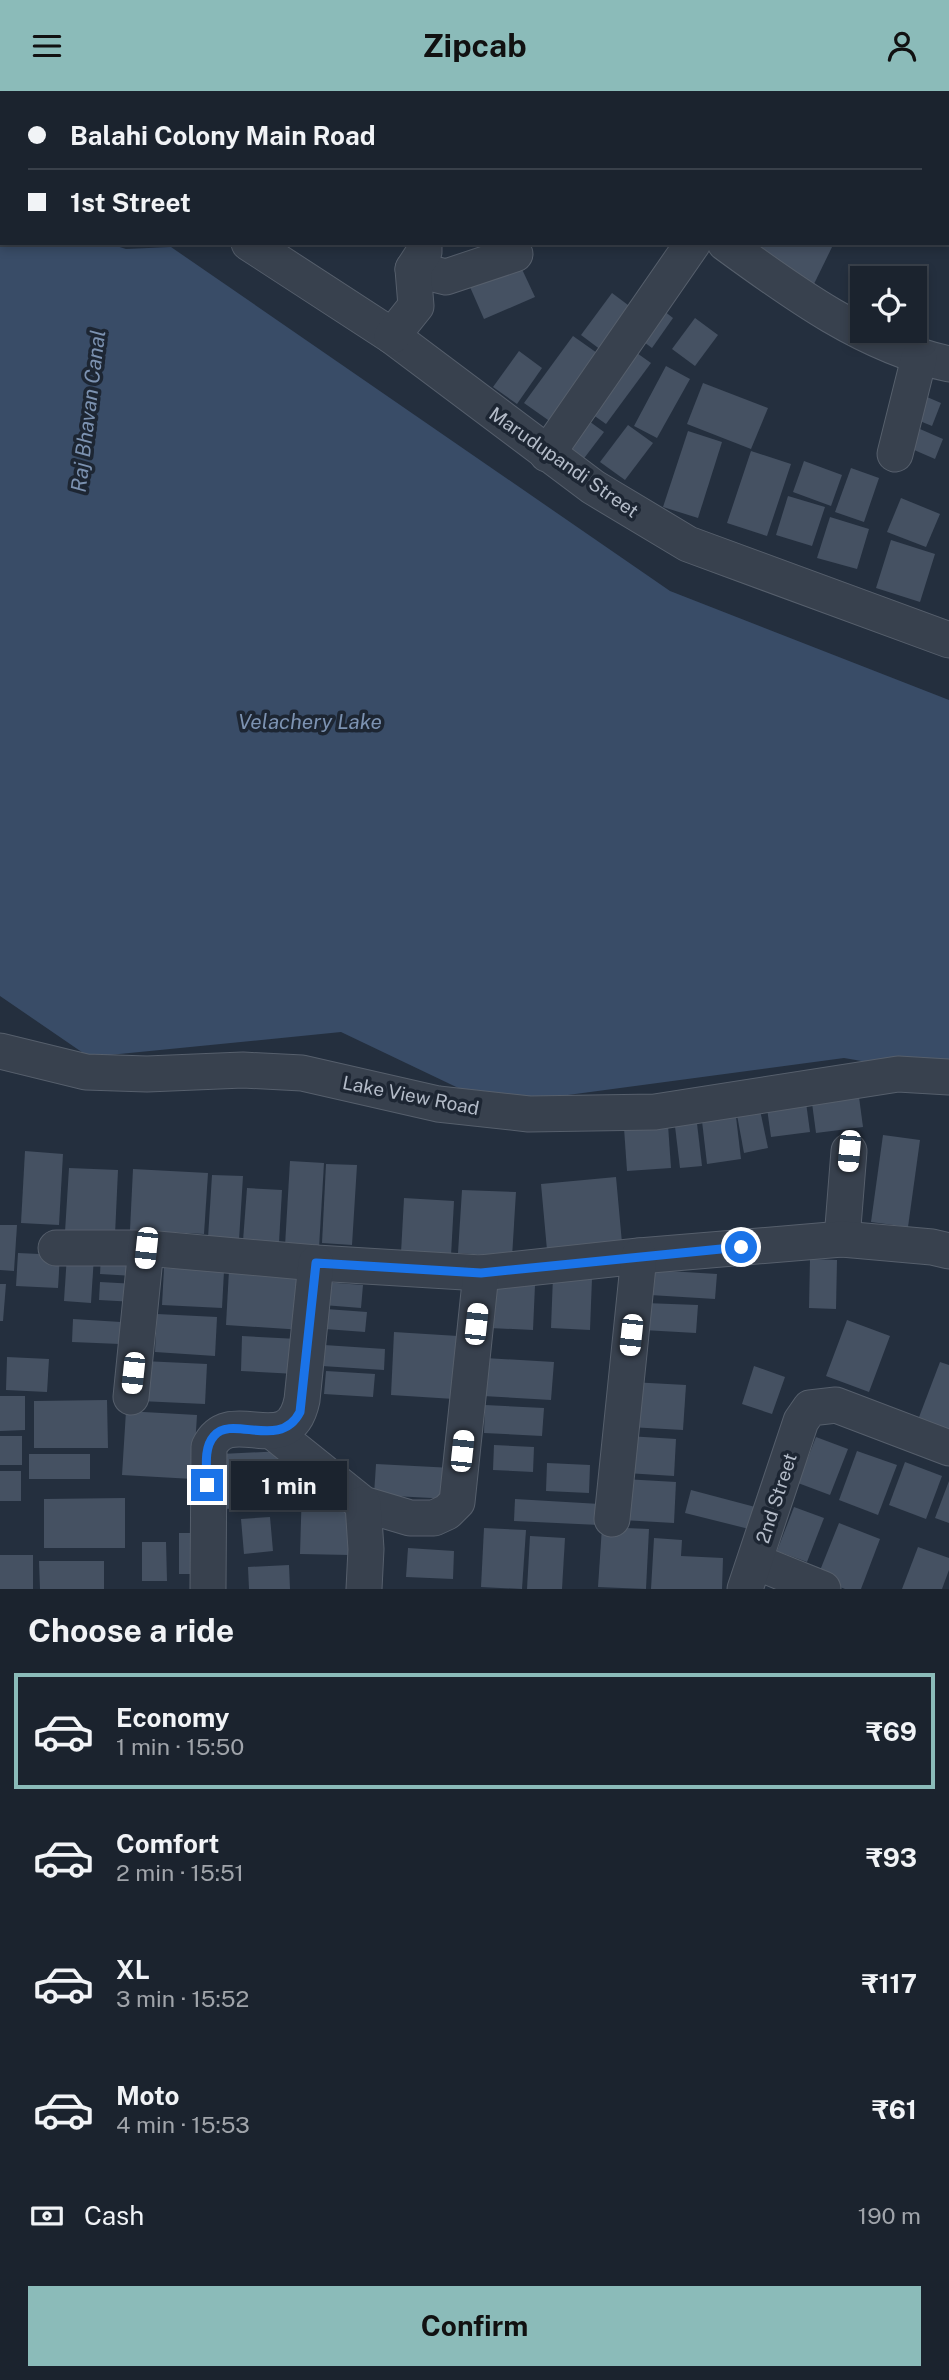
<!DOCTYPE html>
<html lang="en">
<head>
<meta charset="utf-8">
<style>
	:root { --surface:#1b232e; --page:#242b36; --text:#f1f3f6; --muted:#a0a4aa; --line:#39404a; --accent:#8bbbb9 }
	body { margin:0; font-family:"Public Sans",sans-serif; background:var(--page); color:var(--text); height:100vh; display:flex; flex-direction:column; font-size:26px; white-space:nowrap }
	* { box-sizing:border-box; margin:0 }
	p { font-size:23px; color:var(--muted) }
	.icon { flex:none; width:38px; height:38px; fill:none; stroke:currentColor; stroke-width:2; stroke-linecap:round; stroke-linejoin:round }
	.map { position:relative; height:1498px; overflow:hidden }
	.details { display:flex; flex-direction:column; background:var(--surface); flex:1 }
	.details>* { flex:none }
	.banner { position:absolute; left:0px; top:0px; width:950px; height:154px; box-shadow:0 4px 10px #0003,0 0 0 2px var(--line); display:grid; align-content:center; height:154px; padding:0 28px; background:var(--surface) }
	.fabs { position:absolute; left:850px; top:175px; display:grid; gap:14px }
	.fabs a { display:grid; place-items:center; width:77px; height:77px; border-radius:0px; background:var(--surface); box-shadow:0 4px 10px #0003,0 0 0 2px var(--line); font-size:35px }
	.end { position:absolute; width:32px; height:32px; margin:-16px; border:9px solid #1a73e8; background:#fff; box-shadow:0 0 0 4px #fff }
	.from { border-radius:50% }
	.bubble { position:absolute; height:49px; border-radius:0px; background:var(--surface); box-shadow:0 4px 10px #0003,0 0 0 2px var(--line); font-size:23px; font-weight:700; line-height:49px; text-align:center }
	.car { position:absolute; width:21px; height:42px; margin:-21px -10px; border-radius:9px; box-shadow:0 0 5px 2px #0007; background:linear-gradient(#fff 24%,#345 0 40%,#fff 0 76%,#345 0 86%,#fff 0) }
	.banner b { display:flex; align-items:center; gap:24px; height:66px; font-size:26px }
	.banner b+b { border-top:2px solid var(--line) }
	.banner i { width:18px; height:18px; background:var(--text) }
	ul { padding:0; list-style:none }
	li { display:flex; align-items:center; gap:21px; height:116px; margin:0 14px 10px; padding:0 14px; border:4px solid transparent; border-radius:0px }
	li div { flex:1 }
	li b { display:block; font-size:26px }
	li em { font-style:normal; font-weight:700 }
	li.on { border-color:var(--accent) }
	li>.icon { width:63px; height:63px; stroke-width:1.5 }
	h2 { padding:0 28px; font-size:32px; line-height:84px }
	.pay { display:flex; align-items:center; gap:18px; height:77px; padding:0 28px; font-size:26px }
	.pay p { margin-inline-start:auto }
	.action { display:flex; gap:14px; margin-top:auto; padding:14px 28px }
	.action a { flex:1; height:80px; border-radius:0px; background:var(--accent); color:#111; font-size:28px; font-weight:700; line-height:80px; text-align:center }
	header { display:flex; justify-content:space-between; align-items:center; height:91px; padding:0 28px; background:var(--accent); color:#111; font-size:32px; font-weight:700 }
	.map>svg:first-child { display:block }
	.water { fill:#394c67 }
	.lines { fill:none; stroke-linecap:round; stroke-linejoin:round }
	.stream { stroke:#394c67; stroke-width:8 }
	.building { fill:#455162 }
	.minor-casing { stroke:#565f6c; stroke-width:37 }
	.minor { stroke:#38414e; stroke-width:35 }
	.route { stroke:#1a73e8; stroke-width:9 }
	.labels { text-anchor:middle; dominant-baseline:central; stroke-width:7; stroke-linejoin:round; paint-order:stroke }
	.street-label { font-size:19px; fill:#b4bcc9; stroke:#1d2633 }
	.water-label { font-size:21px; font-style:italic; fill:#7c92b1; stroke:#1d2633 }
</style>
</head>
<body>
<header><svg class="icon" aria-label="menu" viewBox="0 0 24 24"><path d="M4 6h16M4 12h16M4 18h16"/></svg>Zipcab<svg class="icon" aria-label="person" viewBox="0 0 24 24"><circle cx="12" cy="8" r="4"/><path d="M4 21q1-7 8-7t8 7"/></svg></header>
<div class="map">
<svg width="949" height="1498" viewBox="0 0 949 1498">
	<rect width="100%" height="100%" fill="#242f3e"/>
	<!-- water -->
	<path class="water" d="M0,123L2,152H107L126,158L171,156L670,500L949,609V985L844,967L494,1014L341,941L89,966L0,905Z"/>
	<g class="lines">
		<!-- stream -->
		<path class="stream" d="M144,2V0"/>
	</g>
	<!-- building -->
	<g class="building">
		<path d="M727,152H834L813,195Z"/>
		<path d="M520,174L535,206L484,228L470,196Z"/>
		<path d="M612,202L636,220L605,262L581,244Z"/>
		<path d="M655,213L673,227L652,257L633,243Z"/>
		<path d="M695,227L718,244L695,275L672,258Z"/>
		<path d="M573,245L607,269L558,336L524,312Z"/>
		<path d="M627,255L651,272L606,333L582,316Z"/>
		<path d="M519,260L542,277L517,313L493,296Z"/>
		<path d="M666,275L690,288L657,347L634,335Z"/>
		<path d="M703,292L768,317L751,358L687,333Z"/>
		<path d="M920,303L941,312L932,335L910,326Z"/>
		<path d="M582,325L604,341L582,370L561,355Z"/>
		<path d="M628,334L653,352L625,389L600,371Z"/>
		<path d="M913,335L943,348L935,368L905,355Z"/>
		<path d="M688,340L722,351L698,427L663,416Z"/>
		<path d="M751,360L791,373L767,445L727,432Z"/>
		<path d="M804,370L842,384L831,415L793,401Z"/>
		<path d="M851,377L879,387L864,431L835,421Z"/>
		<path d="M788,405L825,416L812,455L776,444Z"/>
		<path d="M901,407L940,423L926,456L887,441Z"/>
		<path d="M830,426L869,438L857,478L817,467Z"/>
		<path d="M891,449L935,463L920,511L876,497Z"/>
		<path d="M857,991L863,1036L816,1042L810,997Z"/>
		<path d="M805,1004L810,1041L771,1046L766,1010Z"/>
		<path d="M760,1019L768,1057L744,1062L737,1024Z"/>
		<path d="M696,1024L702,1075L680,1077L674,1027Z"/>
		<path d="M736,1026L741,1068L707,1073L702,1030Z"/>
		<path d="M668,1034L671,1077L627,1080L624,1037Z"/>
		<path d="M883,1044L920,1049L908,1136L871,1131Z"/>
		<path d="M25,1060L63,1063L59,1134L21,1132Z"/>
		<path d="M290,1070L324,1072L319,1157L285,1155Z"/>
		<path d="M326,1073L357,1074L352,1154L322,1152Z"/>
		<path d="M69,1077L118,1079L115,1144L65,1141Z"/>
		<path d="M133,1078L208,1082L204,1143L130,1139Z"/>
		<path d="M212,1084L243,1085L239,1149L208,1147Z"/>
		<path d="M616,1086L622,1152L547,1159L541,1093Z"/>
		<path d="M247,1097L282,1099L279,1152L243,1150Z"/>
		<path d="M462,1099L516,1101L512,1166L458,1162Z"/>
		<path d="M404,1107L454,1110L451,1165L401,1162Z"/>
		<path d="M0,1134H17L14,1180L0,1179Z"/>
		<path d="M18,1162L60,1164L58,1197L16,1195Z"/>
		<path d="M67,1164L94,1165L91,1212L64,1210Z"/>
		<path d="M101,1165L135,1167L134,1185L100,1183Z"/>
		<path d="M810,1168L837,1169L836,1218L809,1217Z"/>
		<path d="M164,1177L224,1180L222,1217L162,1214Z"/>
		<path d="M229,1179L306,1184L303,1239L226,1234Z"/>
		<path d="M652,1179L717,1183L715,1208L650,1204Z"/>
		<path d="M553,1185L592,1187L590,1239L551,1237Z"/>
		<path d="M100,1191L136,1193L135,1211L99,1209Z"/>
		<path d="M324,1191L363,1194L361,1217L323,1214Z"/>
		<path d="M492,1192L535,1194L533,1239L490,1237Z"/>
		<path d="M0,1193H6L3,1230H0Z"/>
		<path d="M645,1212L698,1214L696,1242L643,1239Z"/>
		<path d="M326,1218L367,1221L365,1241L325,1238Z"/>
		<path d="M157,1223L217,1226L215,1265L155,1261Z"/>
		<path d="M73,1228L121,1231L120,1253L72,1251Z"/>
		<path d="M847,1229L890,1245L869,1301L826,1285Z"/>
		<path d="M394,1241L458,1245L454,1308L391,1304Z"/>
		<path d="M242,1245L298,1248L296,1283L241,1280Z"/>
		<path d="M324,1254L385,1258L384,1279L322,1275Z"/>
		<path d="M7,1266L49,1268L47,1301L6,1299Z"/>
		<path d="M485,1267L554,1271L551,1309L483,1305Z"/>
		<path d="M143,1270L207,1273L205,1313L140,1310Z"/>
		<path d="M940,1271L949,1274V1346L916,1334Z"/>
		<path d="M754,1275L785,1286L772,1323L742,1313Z"/>
		<path d="M326,1280L375,1283L373,1306L324,1303Z"/>
		<path d="M631,1291L686,1294L683,1339L629,1336Z"/>
		<path d="M0,1305H25V1339L0,1340Z"/>
		<path d="M107,1309L108,1357H34V1310Z"/>
		<path d="M485,1314L544,1317L542,1345L484,1342Z"/>
		<path d="M126,1320L197,1324L193,1388L122,1384Z"/>
		<rect x="0" y="1345" width="22" height="29"/>
		<path d="M628,1345L676,1348L674,1385L626,1382Z"/>
		<path d="M816,1346L848,1358L830,1404L798,1392Z"/>
		<path d="M494,1354L534,1356L533,1381L493,1379Z"/>
		<path d="M283,1360L285,1415L223,1418L221,1363Z"/>
		<path d="M857,1360L897,1374L878,1424L839,1409Z"/>
		<rect x="29" y="1363" width="61" height="25"/>
		<path d="M905,1371L942,1385L926,1428L889,1414Z"/>
		<path d="M547,1372L590,1374L589,1402L546,1400Z"/>
		<path d="M376,1373L453,1377L451,1408L374,1404Z"/>
		<rect x="0" y="1380" width="21" height="30"/>
		<path d="M624,1388L676,1391L674,1432L622,1429Z"/>
		<path d="M949,1390V1432L935,1427Z"/>
		<path d="M302,1396L352,1411L350,1464L300,1463Z"/>
		<path d="M691,1399L759,1417L753,1439L685,1422Z"/>
		<path d="M125,1407V1457H44V1408Z"/>
		<path d="M515,1408L600,1413L599,1434L514,1430Z"/>
		<path d="M794,1416L824,1427L807,1471L777,1460Z"/>
		<path d="M270,1426L273,1460L244,1463L241,1428Z"/>
		<path d="M839,1432L880,1448L861,1498H845L817,1487Z"/>
		<path d="M602,1436L649,1438L646,1498L598,1496Z"/>
		<path d="M484,1437L526,1439L522,1498L481,1496Z"/>
		<rect x="179" y="1442" width="22" height="41"/>
		<path d="M530,1445L565,1447L562,1498H527Z"/>
		<path d="M654,1447L682,1449L681,1465L723,1467L722,1498H651Z"/>
		<path d="M142,1451H166L167,1490H142Z"/>
		<path d="M918,1456L949,1467V1479L942,1498H902Z"/>
		<path d="M408,1457L454,1460L453,1488L406,1486Z"/>
		<rect x="0" y="1464" width="33" height="34"/>
		<path d="M39,1470H104V1498H40Z"/>
		<path d="M289,1474L290,1498H249L248,1476Z"/>
	</g>
	<g class="lines">
		<defs>
			<g id="minor">
				<path d="M18,0L21,2"/>
				<path d="M653,0V2"/>
				<path d="M687,0L698,2"/>
				<path d="M262,2V0"/>
				<path d="M436,2V0"/>
				<path d="M249,152L392,245L593,396L688,453L949,549"/>
				<path d="M725,152C793,202 866,255 949,273"/>
				<path d="M413,178L446,186L515,163"/>
				<path d="M392,245L416,215L413,178L424,161V152"/>
				<path d="M547,363L693,152"/>
				<path d="M895,363L919,267"/>
				<path d="M0,960L86,981L147,983L243,979L302,982L438,1013L529,1023L655,1021L898,983L949,986"/>
				<path d="M842,1148L849,1060"/>
				<path d="M56,1157H146L316,1172L481,1182L639,1165L842,1148L932,1156L949,1160"/>
				<path d="M131,1306L146,1157"/>
				<path d="M272,1340L363,1413L410,1427H434L447,1421L457,1411L481,1182"/>
				<path d="M363,1413L366,1458L364,1498"/>
				<path d="M612,1428L639,1165"/>
				<path d="M756,1471L823,1498"/>
				<path d="M208,1498L209,1356C230,1311 289,1372 302,1309L316,1172"/>
				<path d="M745,1498L801,1330L810,1317L836,1314L949,1357"/>
			</g>
		</defs>
		<!-- minor casing -->
		<use href="#minor" class="minor-casing"/>
		<!-- minor -->
		<use href="#minor" class="minor"/>
	</g>
	<g class="lines">
		<!-- route -->
		<path class="route" d="M207,1394C207,1379 203,1357 214,1345C232,1323 280,1360 300,1321L316,1172L481,1182L741,1156"/>
	</g>
	<g class="labels">
		<!-- street labels -->
		<g class="street-label">
			<text transform="translate(564 371) rotate(35)">Marudupandi Street</text>
			<text transform="translate(411 1004) rotate(11)">Lake View Road</text>
			<text transform="translate(776 1407) rotate(-72)">2nd Street</text>
		</g>
		<!-- water labels -->
		<g class="water-label">
			<text transform="translate(88 320) rotate(-83)">Raj Bhavan Canal</text>
			<text x="310" y="630">Velachery Lake</text>
		</g>
	</g>
</svg>
<div class="fabs">
<a><svg class="icon" aria-label="locate" viewBox="0 0 24 24"><circle cx="12" cy="12" r="6"/><path d="M12 2v4M12 18v4M2 12h4M18 12h4"/></svg></a>
</div>
<i class="end from" style="left:741px;top:1156px"></i>
<i class="end" style="left:207px;top:1394px"></i>
<div class="bubble" style="left:231px;top:1370px;width:116px">1 min</div>
<i class="car" style="left:849px;top:1060px;rotate:185deg"></i>
<i class="car" style="left:146px;top:1157px;rotate:186deg"></i>
<i class="car" style="left:476px;top:1233px;rotate:6deg"></i>
<i class="car" style="left:631px;top:1244px;rotate:186deg"></i>
<i class="car" style="left:133px;top:1282px;rotate:186deg"></i>
<i class="car" style="left:462px;top:1360px;rotate:6deg"></i>
<div class="banner">
<b><i class="from"></i>Balahi Colony Main Road</b>
<b><i></i>1st Street</b>
</div>
</div>
<section class="details">
<h2>Choose a ride</h2>
<ul>
<li class="on"><svg class="icon" aria-label="car" viewBox="0 0 24 24"><path d="M5 17H2v-5l4-1 3-4h7l3 4 3 1v5h-3M9 17h6M6 11h13"/><circle cx="7" cy="17" r="2"/><circle cx="17" cy="17" r="2"/></svg><div><b>Economy</b><p>1 min · 15:50</p></div><em>₹69</em></li>
<li><svg class="icon" aria-label="car" viewBox="0 0 24 24"><path d="M5 17H2v-5l4-1 3-4h7l3 4 3 1v5h-3M9 17h6M6 11h13"/><circle cx="7" cy="17" r="2"/><circle cx="17" cy="17" r="2"/></svg><div><b>Comfort</b><p>2 min · 15:51</p></div><em>₹93</em></li>
<li><svg class="icon" aria-label="car" viewBox="0 0 24 24"><path d="M5 17H2v-5l4-1 3-4h7l3 4 3 1v5h-3M9 17h6M6 11h13"/><circle cx="7" cy="17" r="2"/><circle cx="17" cy="17" r="2"/></svg><div><b>XL</b><p>3 min · 15:52</p></div><em>₹117</em></li>
<li><svg class="icon" aria-label="car" viewBox="0 0 24 24"><path d="M5 17H2v-5l4-1 3-4h7l3 4 3 1v5h-3M9 17h6M6 11h13"/><circle cx="7" cy="17" r="2"/><circle cx="17" cy="17" r="2"/></svg><div><b>Moto</b><p>4 min · 15:53</p></div><em>₹61</em></li>
</ul>
<div class="pay"><svg class="icon" aria-label="cash" viewBox="0 0 24 24"><path d="M3 7h18v10H3z"/><circle cx="12" cy="12" r="2"/></svg>Cash<p>190 m</p></div>
<div class="action"><a>Confirm</a></div>
</section>
</body>
</html>
